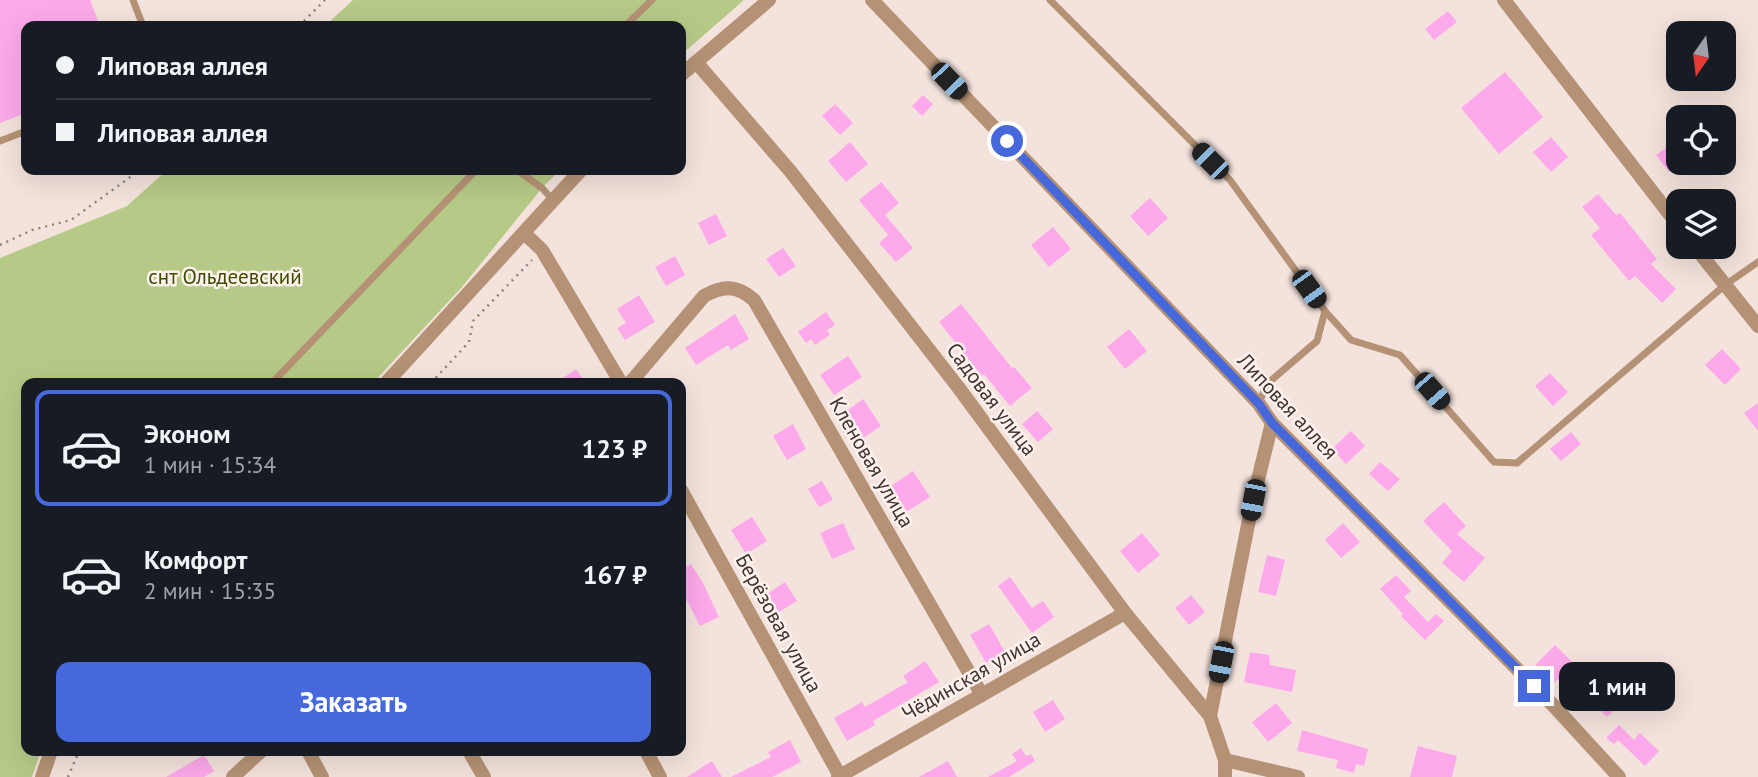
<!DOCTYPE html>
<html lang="ru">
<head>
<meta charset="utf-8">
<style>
	:root { --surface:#171b24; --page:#20242c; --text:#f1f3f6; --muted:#9ea1a6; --line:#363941; --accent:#4668db }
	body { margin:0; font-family:"PT Sans",sans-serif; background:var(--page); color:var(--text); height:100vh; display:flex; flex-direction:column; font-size:26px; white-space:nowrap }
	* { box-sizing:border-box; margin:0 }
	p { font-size:23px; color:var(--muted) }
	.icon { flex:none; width:38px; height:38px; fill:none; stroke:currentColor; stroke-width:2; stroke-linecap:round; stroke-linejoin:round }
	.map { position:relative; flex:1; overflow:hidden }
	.details { position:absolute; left:21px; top:378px; width:665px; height:378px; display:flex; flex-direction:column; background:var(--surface); border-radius:14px; box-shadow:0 7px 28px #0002 }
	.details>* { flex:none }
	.hud { position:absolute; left:21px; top:21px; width:665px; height:154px; border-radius:14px; box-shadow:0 7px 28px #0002; display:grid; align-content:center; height:154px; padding:0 35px; background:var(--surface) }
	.needle { width:46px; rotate:194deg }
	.fabs { position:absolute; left:1666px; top:21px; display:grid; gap:14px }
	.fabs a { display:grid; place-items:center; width:70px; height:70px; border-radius:14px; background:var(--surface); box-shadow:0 7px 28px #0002; font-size:35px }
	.end { position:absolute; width:32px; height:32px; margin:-16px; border:9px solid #4668db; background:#fff; box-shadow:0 0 0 4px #fff }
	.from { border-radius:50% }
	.bubble { position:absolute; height:49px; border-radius:14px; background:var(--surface); box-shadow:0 7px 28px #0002; font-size:23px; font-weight:700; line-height:49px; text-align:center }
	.car { position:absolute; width:21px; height:42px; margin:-21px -10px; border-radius:9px; box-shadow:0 0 5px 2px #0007; background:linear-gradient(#222 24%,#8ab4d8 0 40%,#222 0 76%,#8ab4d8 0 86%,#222 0) }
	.hud b { display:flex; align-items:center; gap:24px; height:66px; font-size:26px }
	.hud b+b { border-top:2px solid var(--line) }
	.hud i { width:18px; height:18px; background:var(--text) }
	ul { padding:12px 0 0; list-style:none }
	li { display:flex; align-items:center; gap:21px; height:116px; margin:0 14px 10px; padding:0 21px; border:4px solid transparent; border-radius:14px }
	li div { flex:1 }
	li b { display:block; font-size:26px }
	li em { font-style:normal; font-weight:700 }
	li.current { border-color:var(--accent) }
	li>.icon { width:63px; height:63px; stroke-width:1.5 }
	.cta { display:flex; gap:14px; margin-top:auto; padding:14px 35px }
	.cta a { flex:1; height:80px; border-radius:14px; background:var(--accent); color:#fff; font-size:28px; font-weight:700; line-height:80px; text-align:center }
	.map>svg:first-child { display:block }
	.green { fill:#b6ca87 }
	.building { fill:#fda9eb }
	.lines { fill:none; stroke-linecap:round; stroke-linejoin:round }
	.path { stroke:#8f8480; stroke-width:2.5; stroke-dasharray:2 5; stroke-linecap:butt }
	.service { stroke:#b59275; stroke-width:7 }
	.minor { stroke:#b59275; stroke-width:14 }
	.tertiary { stroke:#b59275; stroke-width:14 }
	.route { stroke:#4668db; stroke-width:9 }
	.labels { text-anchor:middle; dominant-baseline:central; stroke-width:5; stroke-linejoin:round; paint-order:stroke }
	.park-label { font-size:21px; fill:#3c4c00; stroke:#fff1ec }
	.street-label { font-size:21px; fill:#3c3533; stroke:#fff1ec }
</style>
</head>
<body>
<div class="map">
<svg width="1758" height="777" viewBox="0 0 1758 777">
	<rect width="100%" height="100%" fill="#f4e3dd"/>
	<!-- green -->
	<g class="green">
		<path d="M353,0H744L681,55V26H325Z"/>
		<path d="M167,170H560L542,188L462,287L373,383H26V751H41L32,777H0V258L127,206Z"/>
	</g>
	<!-- building -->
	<g class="building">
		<path d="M0,0H90L100,26H26V113L0,123Z"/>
		<path d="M1448,11L1457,22L1434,40L1425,29Z"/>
		<path d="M1505,72L1543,117L1499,154L1461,108Z"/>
		<path d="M923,95L933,104L922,116L912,106Z"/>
		<path d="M835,104L853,123L840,135L822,116Z"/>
		<path d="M1551,137L1568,157L1551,172L1533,152Z"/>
		<path d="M850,142L868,164L846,182L828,161Z"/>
		<path d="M1669,146L1678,158V163H1681L1669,172L1656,155Z"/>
		<path d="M881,182L899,203L885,215L913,248L896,262L879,243L888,235L859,200Z"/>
		<path d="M1598,194L1616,215L1620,213L1657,259L1651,264L1676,289L1662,303L1635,276L1629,281L1591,235L1600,228L1582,207Z"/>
		<path d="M1150,198L1168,218L1148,236L1130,216Z"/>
		<path d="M716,214L727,236L709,245L698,223Z"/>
		<path d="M1053,227L1071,249L1049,267L1031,245Z"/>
		<path d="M783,248L796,266L779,277L766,259Z"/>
		<path d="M675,256L685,275L666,286L655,267Z"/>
		<path d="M639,295L655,322L625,340L617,328L626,323L617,309Z"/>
		<path d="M961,304L1012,368L1014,367L1032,388L1010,406L984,374L982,376L939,322Z"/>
		<path d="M826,312L835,325L827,330L830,335L815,345L811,339L806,343L798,332Z"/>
		<path d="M735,314L749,339L731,350L728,345L696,365L685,348Z"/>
		<path d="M1129,329L1147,351L1125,369L1107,347Z"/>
		<path d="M1722,349L1741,369L1725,385L1705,365Z"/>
		<path d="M848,356L862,377L834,395L820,375Z"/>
		<path d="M576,369L586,383H556Z"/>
		<path d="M1550,373L1568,392L1553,406L1535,386Z"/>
		<path d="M863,399L881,426L862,439L844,413Z"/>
		<path d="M1758,403V431L1744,413Z"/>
		<path d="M1037,411L1053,429L1038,442L1022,424Z"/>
		<path d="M793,424L806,449L787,460L773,436Z"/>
		<path d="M1351,431L1365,446L1346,464L1332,449Z"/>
		<path d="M1571,432L1581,444L1561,461L1550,449Z"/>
		<path d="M1380,462L1400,479L1388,491L1369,474Z"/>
		<path d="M913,471L930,497L901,515L885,490Z"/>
		<path d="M822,481L833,500L819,507L808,489Z"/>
		<path d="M1444,502L1466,526L1457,534L1485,558L1464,582L1442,563L1452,551L1423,521Z"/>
		<path d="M752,517L767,541L746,554L731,530Z"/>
		<path d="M843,523L855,549L832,559L820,533Z"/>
		<path d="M1343,523L1360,542L1341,558L1325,540Z"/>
		<path d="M1142,533L1160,555L1138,573L1120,551Z"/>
		<path d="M1267,555L1285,560L1276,596L1258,592Z"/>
		<path d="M691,564L703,583L719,617L700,626L684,595L681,597V570Z"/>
		<path d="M1396,575L1411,591L1404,597L1428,622L1436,614L1444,621L1425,640L1401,616L1403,614L1380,589Z"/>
		<path d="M1010,577L1032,608L1043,601L1054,617L1032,633L998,586Z"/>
		<path d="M785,582L797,601L779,612L767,594Z"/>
		<path d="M1191,595L1205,612L1189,625L1175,608Z"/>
		<path d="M989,624L1005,652L986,663L970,635Z"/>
		<path d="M1555,645L1583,673L1567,689L1558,679L1553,684L1535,665Z"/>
		<path d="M1250,652L1269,655L1270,665L1296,670L1292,692L1244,682Z"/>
		<path d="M925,661L939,682L873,721L875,725L847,741L834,718L862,702L865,707L908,682L903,676Z"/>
		<path d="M1607,688L1622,702L1607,717L1593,703Z"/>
		<path d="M1053,700L1065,719L1045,732L1033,712Z"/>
		<path d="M1276,703L1292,723L1268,742L1252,722Z"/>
		<path d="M1619,725L1634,740L1640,733L1659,751L1645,766L1618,740L1614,744L1606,738Z"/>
		<path d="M1302,730L1368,749L1364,766L1356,764L1354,773L1336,768L1338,760L1297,751Z"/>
		<path d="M790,740L801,762L772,777H731L771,757L768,752Z"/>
		<path d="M1418,746L1457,756L1452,777H1410Z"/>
		<path d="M1021,748L1026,756L1031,754L1035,761L1009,777H988L1017,761L1012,754Z"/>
		<path d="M204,755L214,771L204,777H166Z"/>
		<path d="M712,761L722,777H687Z"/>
		<path d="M948,761L957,777H919Z"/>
	</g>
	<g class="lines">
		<!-- path -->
		<g class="path">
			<path d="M299,26L325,0"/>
			<path d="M0,245L32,230L71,220L140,170"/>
			<path d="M431,383L469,342L473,321L532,260"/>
			<path d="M68,777L79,751"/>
		</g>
		<!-- service -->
		<g class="service">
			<path d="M133,0L143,26"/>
			<path d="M1050,0L1230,180L1325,311L1317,341L1267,384L1259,403"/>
			<path d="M625,26L652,0"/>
			<path d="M0,141L26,131"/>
			<path d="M517,170L542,188L553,200"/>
			<path d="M1325,311L1351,340L1400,355L1494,462L1517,463L1725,285L1758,262"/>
			<path d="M272,383L476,170"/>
		</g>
		<!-- minor -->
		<g class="minor">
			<path d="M872,0L1259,404L1272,423L1553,705L1619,777"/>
			<path d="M1504,0L1678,225"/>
			<path d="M696,62L791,172L958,387L1125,613L1210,716L1225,760V777"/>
			<path d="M524,233L542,250L621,383"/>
			<path d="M1695,247L1758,326"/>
			<path d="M630,383L704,296C723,285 737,285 754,300L982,695"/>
			<path d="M681,490L840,776"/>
			<path d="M1210,716L1253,500L1272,423"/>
			<path d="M308,751L322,777"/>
			<path d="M469,751L484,777"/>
			<path d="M646,751L660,777"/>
			<path d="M1225,760L1298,777"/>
			<path d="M233,777L261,751"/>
			<path d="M838,777L1125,613"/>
		</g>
		<!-- tertiary -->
		<g class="tertiary">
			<path d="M681,75L769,0"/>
			<path d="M386,383L581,170"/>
			<path d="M42,777L51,751"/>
		</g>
	</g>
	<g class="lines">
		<!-- route -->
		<path class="route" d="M1007,141L1259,404L1272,423L1534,686"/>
	</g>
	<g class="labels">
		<!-- park labels -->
		<g class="park-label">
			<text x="225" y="276">снт Ольдеевский</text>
		</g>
		<!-- street labels -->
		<g class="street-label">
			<text transform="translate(992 399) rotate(53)">Садовая улица</text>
			<text transform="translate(1288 406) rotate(47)">Липовая аллея</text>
			<text transform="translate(872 462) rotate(60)">Кленовая улица</text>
			<text transform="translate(779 623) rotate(61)">Берёзовая улица</text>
			<text transform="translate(971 676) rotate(-30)">Чёдинская улица</text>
		</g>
	</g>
</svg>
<div class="fabs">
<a><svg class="needle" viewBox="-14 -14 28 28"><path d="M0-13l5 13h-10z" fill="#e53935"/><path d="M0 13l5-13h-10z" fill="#9ea1a6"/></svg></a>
<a><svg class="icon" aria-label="locate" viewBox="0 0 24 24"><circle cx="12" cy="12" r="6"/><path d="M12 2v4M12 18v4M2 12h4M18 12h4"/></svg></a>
<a><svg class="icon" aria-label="layers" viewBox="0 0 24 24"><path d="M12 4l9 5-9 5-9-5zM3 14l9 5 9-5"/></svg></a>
</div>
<i class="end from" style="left:1007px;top:141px"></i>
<i class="end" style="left:1534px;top:686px"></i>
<div class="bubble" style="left:1559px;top:662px;width:116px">1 мин</div>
<i class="car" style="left:949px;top:81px;rotate:136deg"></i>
<i class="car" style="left:1210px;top:161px;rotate:315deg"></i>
<i class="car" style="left:1309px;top:289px;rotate:144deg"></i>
<i class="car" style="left:1432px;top:391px;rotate:139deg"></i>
<i class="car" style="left:1253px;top:500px;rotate:191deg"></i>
<i class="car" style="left:1221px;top:662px;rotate:191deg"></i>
<div class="hud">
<b><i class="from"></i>Липовая аллея</b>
<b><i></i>Липовая аллея</b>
</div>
<section class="details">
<ul>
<li class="current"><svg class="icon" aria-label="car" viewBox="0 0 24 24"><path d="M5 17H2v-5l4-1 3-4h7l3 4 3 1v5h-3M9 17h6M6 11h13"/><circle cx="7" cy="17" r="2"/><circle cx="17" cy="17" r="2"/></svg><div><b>Эконом</b><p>1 мин · 15:34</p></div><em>123 ₽</em></li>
<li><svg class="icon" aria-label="car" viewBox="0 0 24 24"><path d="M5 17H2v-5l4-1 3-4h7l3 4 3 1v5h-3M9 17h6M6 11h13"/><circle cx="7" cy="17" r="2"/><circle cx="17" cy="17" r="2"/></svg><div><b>Комфорт</b><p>2 мин · 15:35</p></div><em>167 ₽</em></li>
</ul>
<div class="cta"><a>Заказать</a></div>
</section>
</div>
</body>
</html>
